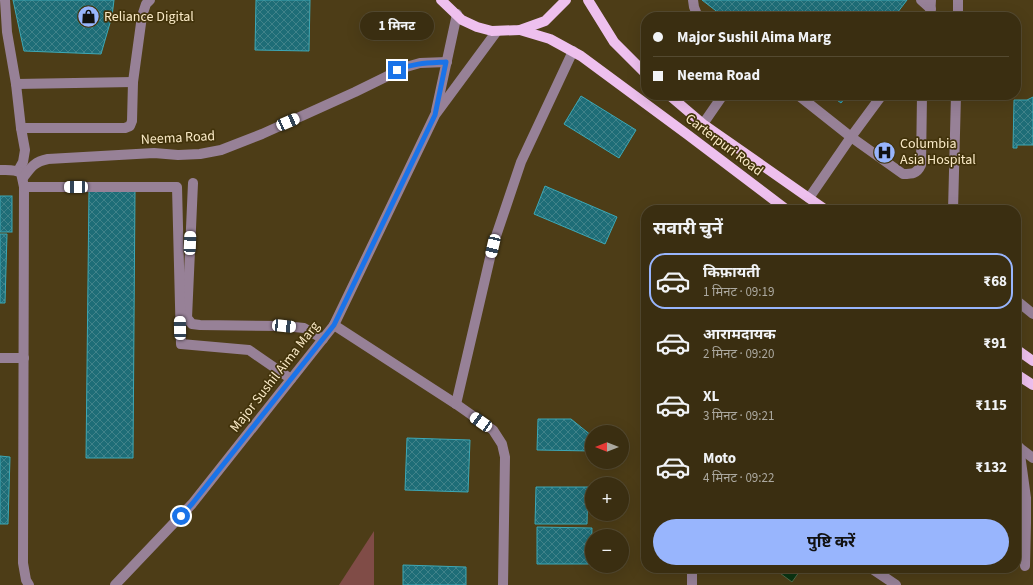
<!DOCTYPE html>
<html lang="hi">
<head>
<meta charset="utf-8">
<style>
	:root { --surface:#3a2e11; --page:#41361a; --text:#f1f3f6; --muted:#aba89f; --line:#544a31; --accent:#98b5fd }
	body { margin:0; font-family:"Source Sans 3","Noto Sans Devanagari",sans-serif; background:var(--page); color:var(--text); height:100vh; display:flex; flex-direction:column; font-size:15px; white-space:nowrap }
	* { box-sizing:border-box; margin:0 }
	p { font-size:13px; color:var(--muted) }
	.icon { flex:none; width:22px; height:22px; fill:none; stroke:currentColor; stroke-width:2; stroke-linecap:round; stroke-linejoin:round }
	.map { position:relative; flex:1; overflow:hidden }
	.drawer { position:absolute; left:641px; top:205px; width:380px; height:368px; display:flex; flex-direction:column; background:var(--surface); border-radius:16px; box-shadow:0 4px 16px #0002,0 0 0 1px var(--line) }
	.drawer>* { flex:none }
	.hud { position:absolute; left:641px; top:12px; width:380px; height:88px; border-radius:16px; box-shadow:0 4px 16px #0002,0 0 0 1px var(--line); display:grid; align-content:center; height:88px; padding:0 12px; background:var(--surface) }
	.needle { width:26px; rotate:270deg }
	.buttons { position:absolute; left:585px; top:425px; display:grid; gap:8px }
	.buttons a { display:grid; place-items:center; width:44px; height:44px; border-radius:50%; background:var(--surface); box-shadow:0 4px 16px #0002,0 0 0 1px var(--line); font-size:20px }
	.end { position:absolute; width:18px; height:18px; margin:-9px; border:5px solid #1a73e8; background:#fff; box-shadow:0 0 0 2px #fff }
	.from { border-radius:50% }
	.bubble { position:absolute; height:28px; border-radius:14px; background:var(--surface); box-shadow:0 4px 16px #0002,0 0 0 1px var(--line); font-size:13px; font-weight:700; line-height:28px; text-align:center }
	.car { position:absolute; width:12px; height:24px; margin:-12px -6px; border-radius:5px; box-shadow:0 0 3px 1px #0007; background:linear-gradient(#fff 24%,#345 0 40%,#fff 0 76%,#345 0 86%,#fff 0) }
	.hud b { display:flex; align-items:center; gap:14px; height:38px; font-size:15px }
	.hud b+b { border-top:1px solid var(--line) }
	.hud i { width:10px; height:10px; background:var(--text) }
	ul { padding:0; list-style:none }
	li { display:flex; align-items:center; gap:12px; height:56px; margin:0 8px 6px; padding:0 4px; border:2px solid transparent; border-radius:16px }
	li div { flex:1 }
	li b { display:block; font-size:15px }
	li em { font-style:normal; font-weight:700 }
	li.on { border-color:var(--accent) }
	li>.icon { width:36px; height:36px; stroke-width:1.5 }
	h2 { padding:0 12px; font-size:18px; line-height:48px }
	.primary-button { display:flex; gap:8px; margin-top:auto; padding:8px 12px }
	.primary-button a { flex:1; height:46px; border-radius:24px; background:var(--accent); color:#111; font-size:16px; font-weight:700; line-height:46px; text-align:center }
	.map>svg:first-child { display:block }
	.park { fill:#804c47 }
	.water { fill:#0b3513; stroke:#536b49 }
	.building { fill:url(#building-cross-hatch); stroke:#3da8b6 }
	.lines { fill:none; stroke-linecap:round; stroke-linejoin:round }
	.minor { stroke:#978197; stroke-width:10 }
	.major { stroke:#eec0ee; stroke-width:10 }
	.route { stroke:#1a73e8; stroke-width:5 }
	.labels { text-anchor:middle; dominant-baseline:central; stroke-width:3.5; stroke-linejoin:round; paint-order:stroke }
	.poi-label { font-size:14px; fill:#faeac7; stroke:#42330b; text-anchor:start }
	.street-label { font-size:14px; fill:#faeac7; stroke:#42330b }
</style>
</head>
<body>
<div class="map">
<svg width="1033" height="585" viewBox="0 0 1033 585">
	<defs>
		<pattern id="building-cross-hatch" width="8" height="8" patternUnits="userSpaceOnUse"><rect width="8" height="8" fill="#1e6d77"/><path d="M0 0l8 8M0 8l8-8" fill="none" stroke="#408289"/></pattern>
	</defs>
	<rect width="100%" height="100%" fill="#4d3d17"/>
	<!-- park -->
	<path class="park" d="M374,531V585H339Z"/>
	<!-- water -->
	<path class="water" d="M773,568H802L792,582Z"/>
	<!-- building -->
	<g class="building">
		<path d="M13,0H114L112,16L101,54L24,51Z"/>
		<path d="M256,0H310L309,51L255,50Z"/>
		<path d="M702,0H907L894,17H724Z"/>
		<path d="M830,95H847L841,103Z"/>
		<path d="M581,96L636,130L619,158L564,124Z"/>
		<path d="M1033,97V145H1017V148H1013L1014,100H1027Z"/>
		<path d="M545,186L617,217L605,244L534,214Z"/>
		<path d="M89,189H135L133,458H86Z"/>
		<rect x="0" y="196" width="12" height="36"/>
		<path d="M0,234H7L5,303H0Z"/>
		<path d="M538,419H571L592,436V451L537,450Z"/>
		<path d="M407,438L470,440L468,492L405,490Z"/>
		<path d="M0,456L10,457L8,524H0Z"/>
		<path d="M536,487H588L587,524H535Z"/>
		<path d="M537,527L592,528L591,564H537Z"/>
		<path d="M403,565L466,567V585H403Z"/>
	</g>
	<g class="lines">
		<!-- minor -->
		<g class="minor">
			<path d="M5,0L7,32L16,84L21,128L25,150L23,162L18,171"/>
			<path d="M693,0L694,7L698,17"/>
			<path d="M921,0L931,9"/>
			<path d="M930,17L931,0"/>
			<path d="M958,17V0"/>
			<path d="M16,84L133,82"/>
			<path d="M798,95L851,137L903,174C912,174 917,174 921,165L922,95"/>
			<path d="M436,111L457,14"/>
			<path d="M703,124L723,95"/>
			<path d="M21,128H125L130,126L132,121L133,82L142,16L146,4L150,0"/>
			<path d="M0,170C7,170 15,169 21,173L24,187L23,563L26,580L29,585"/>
			<path d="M23,178C31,167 34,162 48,159L154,153L178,155L200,154L221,150L262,134L355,92L406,67L420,63L447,62"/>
			<path d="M193,183L187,318L192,324L200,325L284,326L304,328L323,339"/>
			<path d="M24,187H177L181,344L249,350L291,379"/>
			<path d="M809,198L851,137L882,95"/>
			<path d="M953,210L956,95"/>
			<path d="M1016,300L1033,314"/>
			<path d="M334,325L456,404L493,430L502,444L505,457L503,585"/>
			<path d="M0,358H24"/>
			<path d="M456,404L493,245L521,162L573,51"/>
			<path d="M1017,446L1033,458"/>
			<path d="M1019,447L1026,498V523L1025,566"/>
			<path d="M871,568L896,585"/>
			<path d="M115,585L192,504L334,325L435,115L497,31"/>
			<path d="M692,585V568"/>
		</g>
		<!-- major -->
		<g class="major">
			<path d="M441,0L462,20L477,27L492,31L520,30L545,21L566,0"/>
			<path d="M588,0L614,42L646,74"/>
			<path d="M520,30L550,39L581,56L688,135L787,210"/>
			<path d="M669,95L703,124L826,210"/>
			<path d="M1016,349L1033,361"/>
			<path d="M1016,374L1033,385"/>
		</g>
	</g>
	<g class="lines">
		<!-- route -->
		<path class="route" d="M181,516L192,504L334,325L435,115L446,62C429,63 413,63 397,70"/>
	</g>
	<!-- icons -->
	<defs>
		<symbol id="shop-disc" viewBox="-11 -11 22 22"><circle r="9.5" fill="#98b5fd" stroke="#42330b"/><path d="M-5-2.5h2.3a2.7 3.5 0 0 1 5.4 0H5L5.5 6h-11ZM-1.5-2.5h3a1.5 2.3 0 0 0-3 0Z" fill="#111"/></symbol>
		<symbol id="hospital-disc" viewBox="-11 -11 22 22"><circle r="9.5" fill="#98b5fd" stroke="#42330b"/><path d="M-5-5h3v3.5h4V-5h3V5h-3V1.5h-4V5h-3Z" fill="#111"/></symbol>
	</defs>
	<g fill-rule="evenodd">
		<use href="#shop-disc" x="76" y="4" width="25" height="25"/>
		<use href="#hospital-disc" x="872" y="140" width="25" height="25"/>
	</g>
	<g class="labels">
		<!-- poi labels -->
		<g class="poi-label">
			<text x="104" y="17">Reliance Digital</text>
			<text x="900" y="144">Columbia<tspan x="900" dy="16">Asia Hospital</tspan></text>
		</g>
		<!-- street labels -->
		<g class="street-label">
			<text transform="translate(178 138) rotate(-3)">Neema Road</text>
			<text transform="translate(724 145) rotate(37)">Carterpuri Road</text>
			<text transform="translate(275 377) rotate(-52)">Major Sushil Aima Marg</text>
		</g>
	</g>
</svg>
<div class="buttons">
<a><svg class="needle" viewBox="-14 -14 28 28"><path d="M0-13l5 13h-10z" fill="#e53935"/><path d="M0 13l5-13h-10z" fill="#aba89f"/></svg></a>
<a>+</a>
<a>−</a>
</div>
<i class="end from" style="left:181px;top:516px"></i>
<i class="end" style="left:397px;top:70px"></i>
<div class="bubble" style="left:360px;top:12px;width:74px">1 मिनट</div>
<i class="car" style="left:288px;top:122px;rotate:66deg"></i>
<i class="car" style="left:76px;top:187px;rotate:270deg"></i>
<i class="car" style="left:190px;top:243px;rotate:2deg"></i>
<i class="car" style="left:493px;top:246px;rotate:193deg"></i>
<i class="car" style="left:284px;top:326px;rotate:96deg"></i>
<i class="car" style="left:180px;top:328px;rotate:359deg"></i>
<i class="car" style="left:481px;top:422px;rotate:305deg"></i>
<div class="hud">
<b><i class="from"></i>Major Sushil Aima Marg</b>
<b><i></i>Neema Road</b>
</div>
<section class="drawer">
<h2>सवारी चुनें</h2>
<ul>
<li class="on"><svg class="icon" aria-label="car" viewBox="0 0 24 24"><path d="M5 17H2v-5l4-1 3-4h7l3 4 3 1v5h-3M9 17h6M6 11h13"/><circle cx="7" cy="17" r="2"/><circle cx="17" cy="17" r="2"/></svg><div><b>किफ़ायती</b><p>1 मिनट · 09:19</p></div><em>₹68</em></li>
<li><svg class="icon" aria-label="car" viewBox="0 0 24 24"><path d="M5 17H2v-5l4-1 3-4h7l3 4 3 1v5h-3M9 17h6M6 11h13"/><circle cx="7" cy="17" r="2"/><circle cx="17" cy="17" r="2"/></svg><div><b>आरामदायक</b><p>2 मिनट · 09:20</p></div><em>₹91</em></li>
<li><svg class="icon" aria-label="car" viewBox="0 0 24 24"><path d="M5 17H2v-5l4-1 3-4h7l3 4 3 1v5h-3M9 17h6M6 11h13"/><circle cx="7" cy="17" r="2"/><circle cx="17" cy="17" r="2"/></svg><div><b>XL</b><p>3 मिनट · 09:21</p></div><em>₹115</em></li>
<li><svg class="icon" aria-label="car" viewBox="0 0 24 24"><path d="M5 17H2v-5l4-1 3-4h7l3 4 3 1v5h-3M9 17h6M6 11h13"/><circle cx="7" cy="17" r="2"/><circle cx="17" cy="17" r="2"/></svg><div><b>Moto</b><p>4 मिनट · 09:22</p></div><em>₹132</em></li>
</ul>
<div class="primary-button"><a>पुष्टि करें</a></div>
</section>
</div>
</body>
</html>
